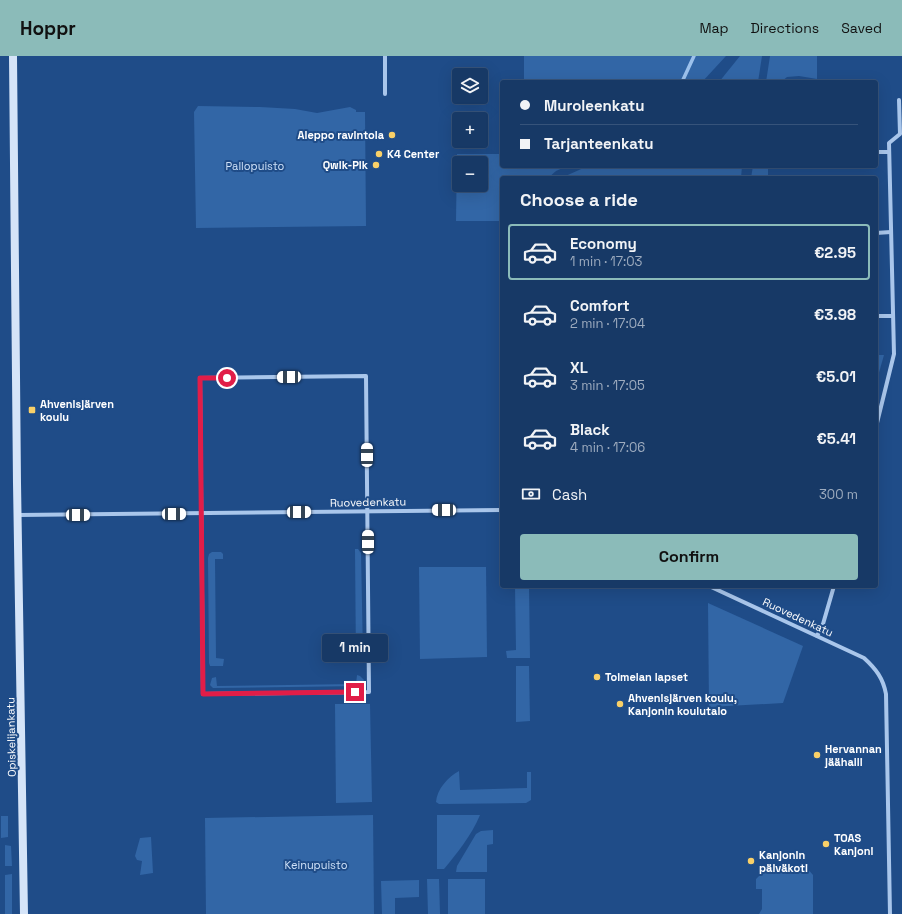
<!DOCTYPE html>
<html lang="en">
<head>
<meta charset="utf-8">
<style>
	:root { --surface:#173966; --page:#24446f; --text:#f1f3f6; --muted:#9eacbf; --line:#36537a; --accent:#8bbbb9 }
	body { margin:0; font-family:"Space Grotesk",sans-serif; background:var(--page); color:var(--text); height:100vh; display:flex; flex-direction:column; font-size:15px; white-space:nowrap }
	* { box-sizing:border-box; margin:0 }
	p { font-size:13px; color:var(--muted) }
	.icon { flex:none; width:22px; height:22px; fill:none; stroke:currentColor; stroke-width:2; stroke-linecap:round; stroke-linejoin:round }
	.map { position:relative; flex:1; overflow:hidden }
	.panel { position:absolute; left:500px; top:120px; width:378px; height:412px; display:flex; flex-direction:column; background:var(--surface); border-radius:4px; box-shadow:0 4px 16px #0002,0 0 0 1px var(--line) }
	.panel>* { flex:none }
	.top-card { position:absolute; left:500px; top:24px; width:378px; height:88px; border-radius:4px; box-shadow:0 4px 16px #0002,0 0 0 1px var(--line); display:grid; align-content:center; height:88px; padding:0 20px; background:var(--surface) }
	.buttons { position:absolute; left:452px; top:12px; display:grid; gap:8px }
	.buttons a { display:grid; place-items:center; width:36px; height:36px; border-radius:4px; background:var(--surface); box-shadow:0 4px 16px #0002,0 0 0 1px var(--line); font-size:20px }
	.end { position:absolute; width:18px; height:18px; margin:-9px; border:5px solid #e11d48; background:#fff; box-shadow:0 0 0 2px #fff }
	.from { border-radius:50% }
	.bubble { position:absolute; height:28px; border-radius:4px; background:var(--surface); box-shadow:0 4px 16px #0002,0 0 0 1px var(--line); font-size:13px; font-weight:700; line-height:28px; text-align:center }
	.car { position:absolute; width:12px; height:24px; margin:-12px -6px; border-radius:5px; box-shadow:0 0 3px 1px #0007; background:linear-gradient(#fff 24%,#345 0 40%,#fff 0 76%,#345 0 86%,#fff 0) }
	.top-card b { display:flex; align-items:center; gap:14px; height:38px; font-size:15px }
	.top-card b+b { border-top:1px solid var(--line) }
	.top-card i { width:10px; height:10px; background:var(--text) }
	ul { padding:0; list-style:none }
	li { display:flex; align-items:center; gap:12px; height:56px; margin:0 8px 6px; padding:0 12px; border:2px solid transparent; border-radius:4px }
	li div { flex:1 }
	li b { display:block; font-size:15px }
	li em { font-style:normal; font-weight:700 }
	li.active { border-color:var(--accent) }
	li>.icon { width:36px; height:36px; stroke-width:1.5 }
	h2 { padding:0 20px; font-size:18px; line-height:48px }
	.pay { display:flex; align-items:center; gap:10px; height:44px; padding:0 20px; font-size:15px }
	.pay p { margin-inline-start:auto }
	.action { display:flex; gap:8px; margin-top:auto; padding:8px 20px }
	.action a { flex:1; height:46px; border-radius:4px; background:var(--accent); color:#111; font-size:16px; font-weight:700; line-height:46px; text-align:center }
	header { display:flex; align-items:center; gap:24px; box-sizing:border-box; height:56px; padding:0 20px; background:var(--accent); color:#111 }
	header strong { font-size:19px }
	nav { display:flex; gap:22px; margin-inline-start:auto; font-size:14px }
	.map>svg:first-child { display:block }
	.green { fill:#3266a6; fill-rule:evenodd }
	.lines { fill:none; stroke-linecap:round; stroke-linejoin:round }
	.stream { stroke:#9cc1ec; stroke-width:3.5 }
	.minor { stroke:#a9c6eb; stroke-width:4 }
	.secondary { stroke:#d5e4f8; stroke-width:8 }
	.route { stroke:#e11d48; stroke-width:5 }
	.poi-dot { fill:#f9d068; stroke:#1f4c88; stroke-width:1.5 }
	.labels { text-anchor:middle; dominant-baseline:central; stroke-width:4; stroke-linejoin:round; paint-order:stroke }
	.poi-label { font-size:11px; font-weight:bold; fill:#fff; stroke:#1f4c88; text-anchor:start }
	.park-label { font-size:11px; fill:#cee1f8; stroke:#1f4c88 }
	.street-label { font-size:11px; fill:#fff; stroke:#1f4c88 }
</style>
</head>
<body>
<header>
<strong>Hoppr</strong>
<nav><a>Map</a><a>Directions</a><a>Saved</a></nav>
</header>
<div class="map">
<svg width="902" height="858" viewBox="0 0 902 858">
	<rect width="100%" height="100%" fill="#1f4c88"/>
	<!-- green -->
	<g class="green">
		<path d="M524,0H726L702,26H524Z"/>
		<path d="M740,0H762L758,26H719Z"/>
		<path d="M770,0H817V23L799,20L787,21L781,26H766Z"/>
		<path d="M198,50L260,51L295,53L317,57L350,51L356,54V56H365L366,170L196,172L194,56Z"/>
		<path d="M457,98H502V110H567L556,115L548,122H502V165H456ZM459,107H481V129H459Z"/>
		<path d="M588,110H742L741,122H561Z"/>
		<path d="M753,110H768V122H751Z"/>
		<path d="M876,299H884L876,327Z"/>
		<path d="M355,493H358L361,497L363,600L360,606H356Z"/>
		<path d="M212,496H221L223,498V503H215L216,602L224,603L223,610H210L209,607L208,502L209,498Z"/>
		<path d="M419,511H486L487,601L420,603Z"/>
		<path d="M515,530H529L530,602H507L506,595L516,594Z"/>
		<path d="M708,547L803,590L783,647L709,651Z"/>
		<path d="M516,610H529L530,665L516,666Z"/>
		<path d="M357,619L360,620L364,624L360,630L213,632L210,629L212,622L216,621L217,630L356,628Z"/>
		<path d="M335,648H370L372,746L336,747Z"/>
		<path d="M459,715L460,734L527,732V716H531V744L526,747L439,748L436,746C437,733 448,721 459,715Z"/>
		<path d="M373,759L374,858H206L205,762Z"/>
		<path d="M437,759H480C471,780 458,796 444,813H437Z"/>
		<path d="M1,760H8V781L1,782Z"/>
		<path d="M493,774V788L487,789V816H456L457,810L476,778L481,775Z"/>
		<path d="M151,781L153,817L140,819L142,805L137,804L135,800L140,782Z"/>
		<path d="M5,789L11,790L12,810H5Z"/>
		<path d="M780,811H806L813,819V858H759L762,853V833H756V823L762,817L773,818Z"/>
		<path d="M12,818V858H5V819Z"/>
		<path d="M427,823H439L440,858H428Z"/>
		<rect x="448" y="823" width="37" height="35"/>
		<path d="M419,824V841L395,842V858H382L381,825Z"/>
	</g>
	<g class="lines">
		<!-- stream -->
		<path class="stream" d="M682,26L694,0"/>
		<!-- minor -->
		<g class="minor">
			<path d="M385,0V38"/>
			<path d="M876,96H889"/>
			<path d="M876,177L891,176"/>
			<path d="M876,260H893"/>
			<path d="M366,320L369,636L203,638L200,322Z"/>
			<path d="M876,371L894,298L889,87L900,78L899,44"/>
			<path d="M18,459L502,454"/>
			<path d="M709,530L864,602C876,613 883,622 886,638L890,858"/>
			<path d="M817,580L823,568L834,530"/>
		</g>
		<!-- secondary -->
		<path class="secondary" d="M13,0L17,427L24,858"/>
	</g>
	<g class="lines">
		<!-- route -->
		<path class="route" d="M227,322H200L203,638L355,636"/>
	</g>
	<!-- markers -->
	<g class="poi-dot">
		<circle cx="392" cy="79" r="4"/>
		<circle cx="379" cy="98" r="4"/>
		<circle cx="376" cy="109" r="4"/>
		<rect x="28" y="350" width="8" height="8" rx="2"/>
		<circle cx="597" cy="621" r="4"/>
		<circle cx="620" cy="648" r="4"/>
		<circle cx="817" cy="699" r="4"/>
		<circle cx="826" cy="788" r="4"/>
		<circle cx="751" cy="805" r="4"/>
	</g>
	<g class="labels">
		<!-- poi labels -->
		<g class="poi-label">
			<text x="384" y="79" text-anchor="end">Aleppo ravintola</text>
			<text x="387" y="98">K4 Center</text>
			<text x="368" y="109" text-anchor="end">Qwik-Pik</text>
			<text x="40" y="348">Ahvenisjärven<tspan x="40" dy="13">koulu</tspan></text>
			<text x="605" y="621">Toimelan lapset</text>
			<text x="628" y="642">Ahvenisjärven koulu,<tspan x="628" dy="13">Kanjonin koulutalo</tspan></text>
			<text x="825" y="693">Hervannan<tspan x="825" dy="13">jäähalli</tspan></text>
			<text x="834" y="782">TOAS<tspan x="834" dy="13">Kanjoni</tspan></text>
			<text x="759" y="799">Kanjonin<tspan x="759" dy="13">päiväkoti</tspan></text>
		</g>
		<!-- park labels -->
		<g class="park-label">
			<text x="255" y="110">Pallopuisto</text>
			<text x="316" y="809">Keinupuisto</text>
		</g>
		<!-- street labels -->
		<g class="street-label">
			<text transform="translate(368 446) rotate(-1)">Ruovedenkatu</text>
			<text transform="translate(798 561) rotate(25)">Ruovedenkatu</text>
			<text transform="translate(11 681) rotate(-91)">Opiskelijankatu</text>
		</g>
	</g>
</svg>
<div class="buttons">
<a><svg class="icon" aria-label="layers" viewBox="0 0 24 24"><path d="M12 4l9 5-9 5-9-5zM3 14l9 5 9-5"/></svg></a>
<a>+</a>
<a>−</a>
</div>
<i class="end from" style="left:227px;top:322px"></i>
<i class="end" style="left:355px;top:636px"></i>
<div class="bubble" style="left:322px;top:578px;width:66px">1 min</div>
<i class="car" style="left:289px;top:321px;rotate:269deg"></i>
<i class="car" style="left:367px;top:399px;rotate:0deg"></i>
<i class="car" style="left:444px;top:454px;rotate:270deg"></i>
<i class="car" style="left:299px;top:456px;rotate:89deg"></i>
<i class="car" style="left:174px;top:458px;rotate:89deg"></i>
<i class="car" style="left:78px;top:459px;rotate:90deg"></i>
<i class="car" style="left:368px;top:486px;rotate:0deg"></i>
<div class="top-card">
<b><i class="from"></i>Muroleenkatu</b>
<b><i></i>Tarjanteenkatu</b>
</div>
<section class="panel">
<h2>Choose a ride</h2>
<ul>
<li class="active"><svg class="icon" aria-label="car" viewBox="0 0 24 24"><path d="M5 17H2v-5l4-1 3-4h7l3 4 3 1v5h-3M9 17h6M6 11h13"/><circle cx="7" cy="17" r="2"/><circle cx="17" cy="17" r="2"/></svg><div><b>Economy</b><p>1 min · 17:03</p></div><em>€2.95</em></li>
<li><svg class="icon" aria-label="car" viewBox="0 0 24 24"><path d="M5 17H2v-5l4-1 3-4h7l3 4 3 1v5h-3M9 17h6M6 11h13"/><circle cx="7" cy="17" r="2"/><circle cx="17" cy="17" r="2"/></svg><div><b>Comfort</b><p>2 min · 17:04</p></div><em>€3.98</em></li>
<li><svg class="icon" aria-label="car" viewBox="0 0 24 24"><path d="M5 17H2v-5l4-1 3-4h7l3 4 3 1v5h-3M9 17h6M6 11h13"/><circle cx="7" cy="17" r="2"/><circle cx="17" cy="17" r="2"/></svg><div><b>XL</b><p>3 min · 17:05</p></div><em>€5.01</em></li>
<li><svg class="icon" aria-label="car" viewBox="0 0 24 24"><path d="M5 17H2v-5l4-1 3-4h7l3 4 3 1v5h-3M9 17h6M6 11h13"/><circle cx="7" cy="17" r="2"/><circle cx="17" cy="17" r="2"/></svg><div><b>Black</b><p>4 min · 17:06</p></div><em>€5.41</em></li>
</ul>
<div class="pay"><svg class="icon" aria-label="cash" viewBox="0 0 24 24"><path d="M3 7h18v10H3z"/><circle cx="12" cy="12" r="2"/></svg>Cash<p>300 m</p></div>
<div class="action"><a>Confirm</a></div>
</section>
</div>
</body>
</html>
